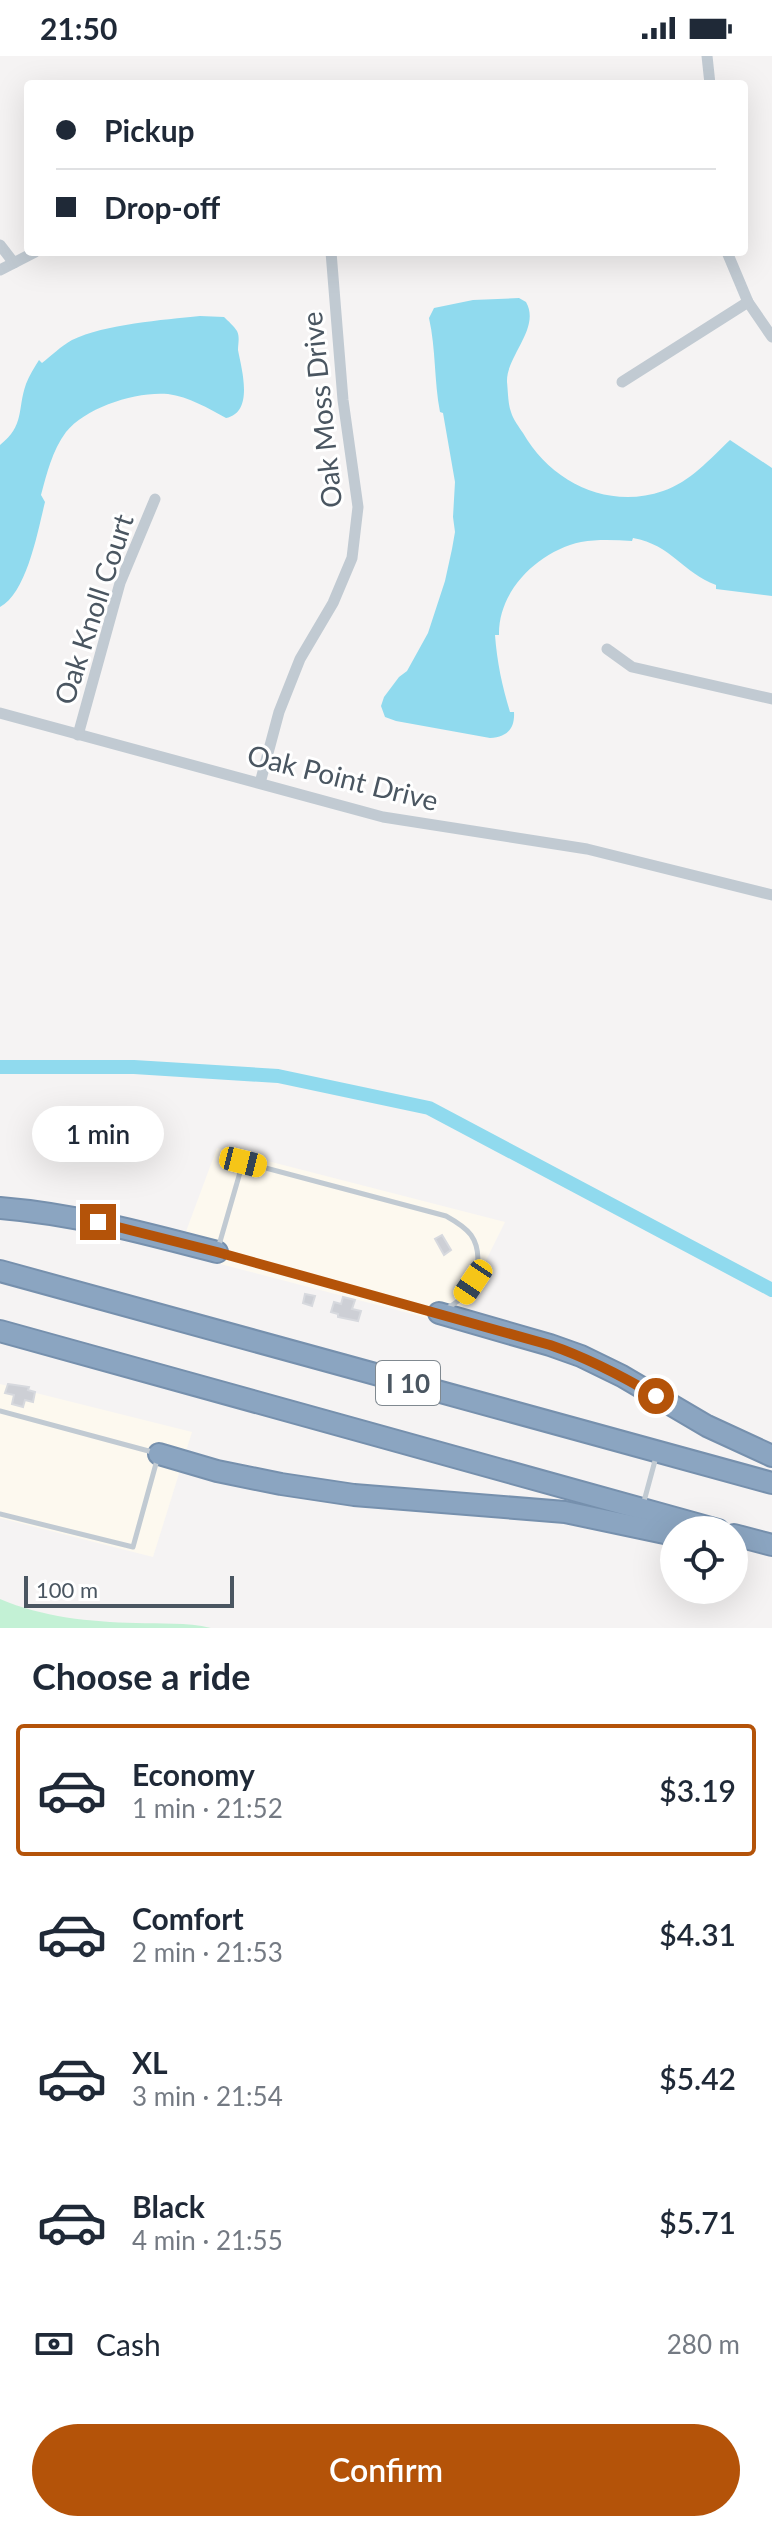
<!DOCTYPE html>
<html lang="en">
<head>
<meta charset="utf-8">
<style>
	:root { --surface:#fff; --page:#f2f2f3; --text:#1f2937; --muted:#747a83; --line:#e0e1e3; --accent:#b45309 }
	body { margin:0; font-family:Lato,sans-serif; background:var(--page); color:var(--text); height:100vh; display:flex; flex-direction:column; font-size:30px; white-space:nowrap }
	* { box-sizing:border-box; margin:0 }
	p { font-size:26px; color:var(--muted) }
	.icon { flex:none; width:44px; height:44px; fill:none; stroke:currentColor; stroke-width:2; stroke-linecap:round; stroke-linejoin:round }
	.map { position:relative; height:1572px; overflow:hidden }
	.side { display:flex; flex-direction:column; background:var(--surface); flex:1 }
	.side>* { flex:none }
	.top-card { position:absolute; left:24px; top:24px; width:724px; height:176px; border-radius:8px; box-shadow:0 8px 32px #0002; display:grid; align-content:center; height:176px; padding:0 32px; background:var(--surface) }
	.tools { position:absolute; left:660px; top:1460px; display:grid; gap:16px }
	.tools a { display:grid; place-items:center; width:88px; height:88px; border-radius:50%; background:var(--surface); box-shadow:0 8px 32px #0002; font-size:40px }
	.scale { position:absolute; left:24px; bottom:20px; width:210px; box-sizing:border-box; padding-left:8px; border:4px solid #4a5661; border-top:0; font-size:22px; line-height:28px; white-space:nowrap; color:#4a5661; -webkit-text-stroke:6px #fff; paint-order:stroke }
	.end { position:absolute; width:36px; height:36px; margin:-18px; border:10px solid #b45309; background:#fff; box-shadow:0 0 0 4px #fff }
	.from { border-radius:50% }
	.bubble { position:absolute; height:56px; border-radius:28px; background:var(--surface); box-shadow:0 8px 32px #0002; font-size:26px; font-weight:600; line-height:56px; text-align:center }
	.car { position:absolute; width:24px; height:48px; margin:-24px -12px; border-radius:10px; box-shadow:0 0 6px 2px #0007; background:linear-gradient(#f5c518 24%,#345 0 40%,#f5c518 0 76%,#345 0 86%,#f5c518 0) }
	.top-card b { display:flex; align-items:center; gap:28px; height:76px; font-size:30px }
	.top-card b+b { border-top:2px solid var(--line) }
	.top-card i { width:20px; height:20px; background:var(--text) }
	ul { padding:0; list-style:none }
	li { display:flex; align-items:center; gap:24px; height:132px; margin:0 16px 12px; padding:0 16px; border:4px solid transparent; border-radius:8px }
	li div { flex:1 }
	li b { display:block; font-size:30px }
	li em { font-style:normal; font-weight:600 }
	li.current { border-color:var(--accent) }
	li>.icon { width:72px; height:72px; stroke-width:1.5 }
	h2 { padding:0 32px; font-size:36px; line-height:96px }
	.pay { display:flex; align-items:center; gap:20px; height:88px; padding:0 32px; font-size:30px }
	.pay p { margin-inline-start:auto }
	.button { display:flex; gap:16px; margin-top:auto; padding:16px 32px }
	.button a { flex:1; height:92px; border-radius:48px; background:var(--accent); color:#fff; font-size:32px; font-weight:600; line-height:92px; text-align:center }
	.status { display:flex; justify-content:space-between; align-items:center; height:56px; padding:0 40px; background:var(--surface); direction:ltr }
	.status svg { height:22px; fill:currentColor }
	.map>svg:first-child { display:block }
	.commercial { fill:#fdf9ef }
	.green { fill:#c3f1d5 }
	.water { fill:#90daee }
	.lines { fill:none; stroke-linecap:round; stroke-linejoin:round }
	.canal { stroke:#90daee; stroke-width:14 }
	.building { fill:#cdcfd5; stroke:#d7d9de; stroke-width:2 }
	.motorway-casing { stroke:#7690ad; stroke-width:24 }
	.service { stroke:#c1cad2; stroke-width:5 }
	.minor { stroke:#c1cad2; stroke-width:11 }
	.motorway { stroke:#8ba5c1; stroke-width:20 }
	.route { stroke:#b45309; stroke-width:10 }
	.labels { text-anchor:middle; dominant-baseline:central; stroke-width:6; stroke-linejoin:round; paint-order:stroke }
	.shield { fill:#fff; stroke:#808990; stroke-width:2 }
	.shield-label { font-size:26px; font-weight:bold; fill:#4a5661 }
	.street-label { font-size:28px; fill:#4a5661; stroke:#fff }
</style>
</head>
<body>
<div class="status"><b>21:50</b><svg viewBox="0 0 49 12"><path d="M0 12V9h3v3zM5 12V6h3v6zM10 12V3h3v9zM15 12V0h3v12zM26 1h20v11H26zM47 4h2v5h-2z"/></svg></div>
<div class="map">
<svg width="772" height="1572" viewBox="0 0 772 1572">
	<rect width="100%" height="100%" fill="#f5f3f3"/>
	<!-- commercial -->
	<g class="commercial">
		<path d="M217,1092L505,1166L454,1269L178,1197Z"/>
		<path d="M0,1328L192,1376L153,1501L0,1462Z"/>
	</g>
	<!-- green -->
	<path class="green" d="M0,1543C42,1561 90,1566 136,1567C161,1568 186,1566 211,1572H0Z"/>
	<!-- water -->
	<g class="water">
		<path d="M519,242L526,246C541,272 506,300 507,326C508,335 508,348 511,356C513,363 519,371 523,377C551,426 608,454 663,435C690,426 710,403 730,384L772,412V540L716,533V529C683,517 672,489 633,482L632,485C615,484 598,483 581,486C539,495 498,534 499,579H495C497,606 502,630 510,656H514C515,673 507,681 490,682L396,665L385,661L381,650L384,641L399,621L407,615L428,577L445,525L452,493L455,476L453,461L455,426L443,357L440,356C434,325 436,293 429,262L434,252L473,244Z"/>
		<path d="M200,260L224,261C228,265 234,270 237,275C240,281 238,288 238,294C242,315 254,356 226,362C208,352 189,341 168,338C137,335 86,351 66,376C52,395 47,417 41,439L45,446C38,474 27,537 0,551V389C25,369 17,354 26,328C29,320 34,312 39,304L42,307C51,300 61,290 72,284C105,268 163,264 200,260Z"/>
	</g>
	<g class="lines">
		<!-- canal -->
		<path class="canal" d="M0,1011H134L278,1020L429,1052L772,1234"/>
	</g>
	<!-- building -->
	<g class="building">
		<path d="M442,1179L451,1194L444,1199L435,1183Z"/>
		<path d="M305,1238L315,1240L312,1250L303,1247Z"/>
		<path d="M343,1241L355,1244L352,1253L361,1255L358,1265L338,1261V1258L331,1256L334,1246L341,1248Z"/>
		<path d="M8,1328L29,1331L28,1334L35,1336L33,1346L25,1344L23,1351L12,1348L14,1339L5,1337Z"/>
	</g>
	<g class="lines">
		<defs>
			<g id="motorway">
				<path d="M0,1152C74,1158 145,1177 217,1196"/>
				<path d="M0,1215L772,1427"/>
				<path d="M439,1257L550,1289L581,1300L622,1320L707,1370L772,1400"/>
				<path d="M0,1275L718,1474"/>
				<path d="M159,1398L217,1415L281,1428L354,1439L565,1456L674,1479"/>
				<path d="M734,1479L772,1489"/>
			</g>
		</defs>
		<!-- motorway casing -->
		<use href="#motorway" class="motorway-casing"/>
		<!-- service -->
		<g class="service">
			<path d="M243,1106L446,1160C455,1165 465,1171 471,1179C483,1196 478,1224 465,1239C458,1246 448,1252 439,1257L217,1196Z"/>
			<path d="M0,1355L156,1397"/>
			<path d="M643,1449L656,1401"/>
			<path d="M0,1458L133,1491L157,1404"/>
		</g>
		<!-- minor -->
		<g class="minor">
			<path d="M707,0L710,28"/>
			<path d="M0,189L14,207"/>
			<path d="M727,196L748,246L772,281"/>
			<path d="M0,214L35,196"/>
			<path d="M622,326L748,246"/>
			<path d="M607,593L632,611L772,643"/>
			<path d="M0,657L383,761L587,793L772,839"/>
			<path d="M78,679L120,527L155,443"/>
			<path d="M260,727L279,656L300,603L333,547L352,502L358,451L343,344L331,196"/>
		</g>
		<!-- motorway -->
		<use href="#motorway" class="motorway"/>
	</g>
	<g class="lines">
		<!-- route -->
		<path class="route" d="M98,1166L217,1196L550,1289C588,1302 622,1320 656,1340"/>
	</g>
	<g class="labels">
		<!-- shield labels -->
		<rect class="shield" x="376" y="1305" width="64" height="44" rx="6"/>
		<g class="shield-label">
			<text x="408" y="1327">I 10</text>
		</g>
		<!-- street labels -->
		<g class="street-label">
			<text transform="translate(321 354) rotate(-96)">Oak Moss Drive</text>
			<text transform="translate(93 553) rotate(-72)">Oak Knoll Court</text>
			<text transform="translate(343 721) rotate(14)">Oak Point Drive</text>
		</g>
	</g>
</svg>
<div class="tools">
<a><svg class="icon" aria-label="locate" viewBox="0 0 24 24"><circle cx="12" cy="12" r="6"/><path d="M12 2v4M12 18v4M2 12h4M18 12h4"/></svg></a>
</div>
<div class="scale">100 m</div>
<i class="end from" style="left:656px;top:1340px"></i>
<i class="end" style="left:98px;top:1166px"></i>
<div class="bubble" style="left:32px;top:1050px;width:132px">1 min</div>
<i class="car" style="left:243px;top:1106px;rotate:104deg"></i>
<i class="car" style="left:473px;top:1226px;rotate:214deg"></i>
<div class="top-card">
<b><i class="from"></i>Pickup</b>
<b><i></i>Drop-off</b>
</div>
</div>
<section class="side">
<h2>Choose a ride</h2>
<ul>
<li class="current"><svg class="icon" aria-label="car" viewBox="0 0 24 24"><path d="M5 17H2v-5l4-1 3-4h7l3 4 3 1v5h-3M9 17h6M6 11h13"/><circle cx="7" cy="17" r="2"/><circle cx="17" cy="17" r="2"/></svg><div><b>Economy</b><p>1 min · 21:52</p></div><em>$3.19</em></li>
<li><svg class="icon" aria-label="car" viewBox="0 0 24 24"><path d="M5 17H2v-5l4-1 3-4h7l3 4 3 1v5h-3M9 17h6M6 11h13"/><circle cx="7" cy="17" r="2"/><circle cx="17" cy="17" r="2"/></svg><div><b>Comfort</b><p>2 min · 21:53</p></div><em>$4.31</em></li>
<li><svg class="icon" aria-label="car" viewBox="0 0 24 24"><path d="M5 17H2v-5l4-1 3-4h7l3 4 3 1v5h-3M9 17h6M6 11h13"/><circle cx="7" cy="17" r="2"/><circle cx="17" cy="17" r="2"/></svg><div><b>XL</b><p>3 min · 21:54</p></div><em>$5.42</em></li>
<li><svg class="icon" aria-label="car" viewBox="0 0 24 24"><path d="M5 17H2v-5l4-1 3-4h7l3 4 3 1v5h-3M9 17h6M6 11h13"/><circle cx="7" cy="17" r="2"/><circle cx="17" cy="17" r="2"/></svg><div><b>Black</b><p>4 min · 21:55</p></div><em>$5.71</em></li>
</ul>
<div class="pay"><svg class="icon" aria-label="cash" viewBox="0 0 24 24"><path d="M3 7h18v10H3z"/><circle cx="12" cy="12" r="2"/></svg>Cash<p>280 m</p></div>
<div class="button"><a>Confirm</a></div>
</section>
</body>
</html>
